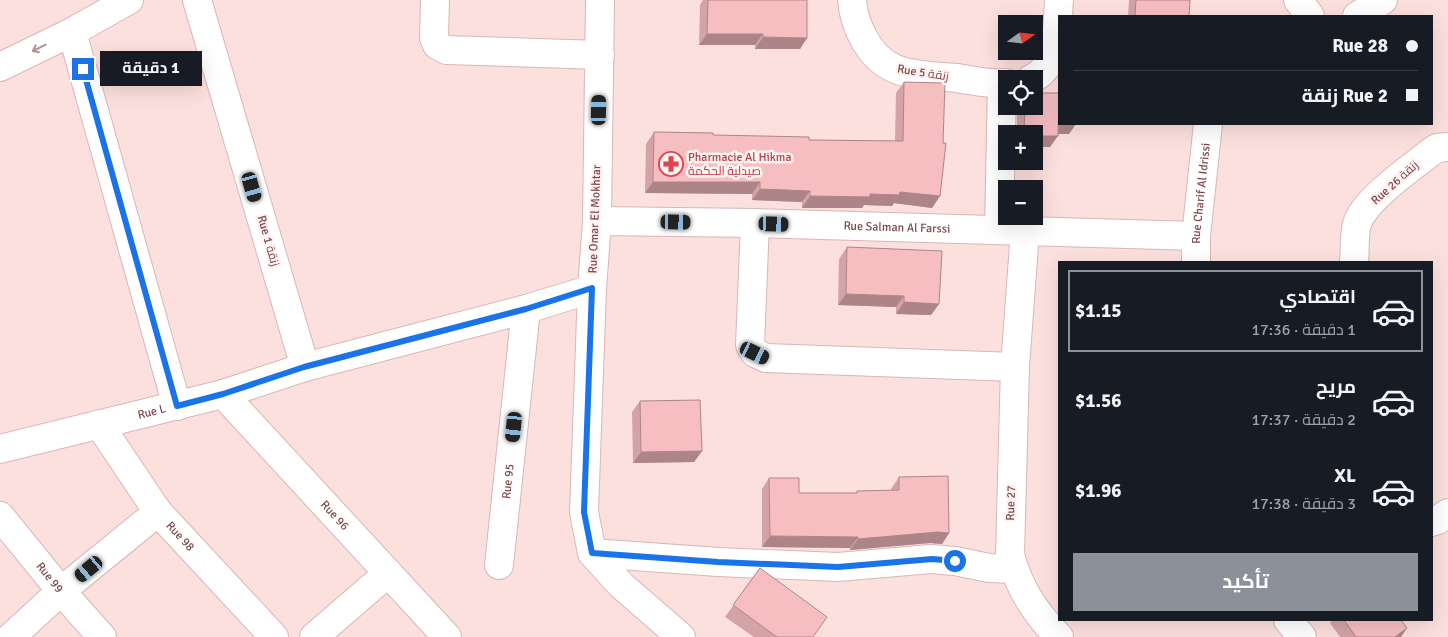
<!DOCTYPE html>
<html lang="ar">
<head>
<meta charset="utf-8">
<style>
	:root { --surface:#171b24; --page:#242831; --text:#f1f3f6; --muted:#9ea1a6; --line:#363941; --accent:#8c9099 }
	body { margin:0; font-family:Signika,Cairo,sans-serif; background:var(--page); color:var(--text); direction:rtl; height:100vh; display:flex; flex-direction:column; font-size:19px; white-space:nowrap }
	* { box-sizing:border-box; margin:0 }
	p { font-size:16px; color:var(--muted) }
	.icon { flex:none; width:28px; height:28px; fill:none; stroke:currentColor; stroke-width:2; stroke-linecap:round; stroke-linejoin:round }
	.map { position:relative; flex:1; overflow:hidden; direction:ltr }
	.drawer { position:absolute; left:1058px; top:261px; width:375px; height:360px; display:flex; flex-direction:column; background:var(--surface); border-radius:0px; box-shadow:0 5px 20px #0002; direction:rtl }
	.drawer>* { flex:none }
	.hud { position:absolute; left:1058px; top:15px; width:375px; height:110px; border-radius:0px; box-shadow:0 5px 20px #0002; direction:rtl; display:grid; align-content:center; height:110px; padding:0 15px; background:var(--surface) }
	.needle { width:32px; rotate:75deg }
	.fabs { position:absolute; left:998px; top:15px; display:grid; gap:10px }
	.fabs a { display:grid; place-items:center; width:45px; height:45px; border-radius:0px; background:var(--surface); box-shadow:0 5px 20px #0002; font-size:25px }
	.end { position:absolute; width:22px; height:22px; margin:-11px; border:6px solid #1a73e8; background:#fff; box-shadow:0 0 0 2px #fff }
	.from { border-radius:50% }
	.bubble { position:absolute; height:35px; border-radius:0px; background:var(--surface); box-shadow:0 5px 20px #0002; font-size:16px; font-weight:700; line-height:35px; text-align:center; direction:rtl }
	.car { position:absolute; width:15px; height:30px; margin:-15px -8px; border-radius:6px; box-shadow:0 0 4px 1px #0007; background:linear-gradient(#222 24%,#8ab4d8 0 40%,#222 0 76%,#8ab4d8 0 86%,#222 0) }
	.hud b { display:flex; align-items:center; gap:18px; height:48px; font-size:19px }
	.hud b+b { border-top:1px solid var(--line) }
	.hud i { width:12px; height:12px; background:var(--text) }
	ul { padding:9px 0 0; list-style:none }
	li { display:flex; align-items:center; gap:15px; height:82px; margin:0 10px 8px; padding:0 5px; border:2px solid transparent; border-radius:0px }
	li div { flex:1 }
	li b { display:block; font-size:19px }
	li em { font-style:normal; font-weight:700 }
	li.on { border-color:var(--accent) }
	li>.icon { width:45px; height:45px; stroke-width:1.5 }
	.action { display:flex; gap:10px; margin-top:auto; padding:10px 15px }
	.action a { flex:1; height:58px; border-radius:0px; background:var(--accent); color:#fff; font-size:20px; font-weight:700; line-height:58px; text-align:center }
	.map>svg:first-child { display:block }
	.residential { fill:#fce0dd; fill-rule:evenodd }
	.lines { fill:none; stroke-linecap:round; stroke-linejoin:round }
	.minor-casing { stroke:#dab6b6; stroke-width:30 }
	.minor { stroke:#fff; stroke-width:28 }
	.wall { fill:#d4a3a7 }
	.shaded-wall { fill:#ad8588 }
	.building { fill:#f7bec2; stroke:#ad8588 }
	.oneway { stroke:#b19295 }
	.route { stroke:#1a73e8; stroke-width:6 }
	.labels { text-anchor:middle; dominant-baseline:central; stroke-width:5; stroke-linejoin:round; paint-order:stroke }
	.street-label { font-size:12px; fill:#7d494e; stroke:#fff4f2 }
	.health-label { font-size:12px; fill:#be3a42; stroke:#fff4f2; text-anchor:start }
</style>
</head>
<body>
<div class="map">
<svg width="1448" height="637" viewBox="0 0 1448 637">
	<rect width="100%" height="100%" fill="#feedea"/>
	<!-- residential -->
	<path class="residential" d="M0,0H1448V637H0ZM1059,16H1431V124H1059ZM1006,24H1034V51H1006ZM1006,79H1034V106H1006ZM1006,134H1034V161H1006ZM1006,189H1034V216H1006ZM1059,262H1431V620H1059Z"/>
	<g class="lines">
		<defs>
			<g id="minor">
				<path d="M197,0L305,367"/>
				<path d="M435,0L434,38L437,45L446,50L600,55"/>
				<path d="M600,0L597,221L592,289L584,512L592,553L621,585L681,637"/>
				<path d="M852,0C853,12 857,26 863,37C884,78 916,74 956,78C972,80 990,85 1006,83"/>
				<path d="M1298,0L1310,16"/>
				<path d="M1357,16L1383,0"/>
				<path d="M72,32L177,406"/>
				<path d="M0,67L72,32L129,0"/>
				<path d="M1031,79C1059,68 1057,25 1059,0"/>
				<path id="s1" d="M597,221L755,223L1196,236"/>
				<path d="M755,223L750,345L755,353L766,358L1015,367"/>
				<path d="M999,230L1002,84"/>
				<path d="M1025,231L1015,367L1010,554C1018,587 1035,613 1059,637"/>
				<path id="s2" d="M1196,262V236L1208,124"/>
				<path d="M1354,262C1355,252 1354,234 1357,224C1364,200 1411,168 1431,152L1437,148L1448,147"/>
				<path id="s3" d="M223,394L447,637"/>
				<path id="s4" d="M99,424L158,512L274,637"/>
				<path id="s5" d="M0,449L223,394L305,367L526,309L592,289"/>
				<path id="s6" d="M0,516L61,591L102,637"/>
				<path d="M1431,522L1438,520L1448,513"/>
				<path d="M592,553L718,562L838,567L931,559L955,561L989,568L1014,569"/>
				<path id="s7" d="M499,565L526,309"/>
				<path d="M1288,620L1302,637"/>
				<path d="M11,637L61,591L158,512"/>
				<path d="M314,637L388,573"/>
			</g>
		</defs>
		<!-- minor casing -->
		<use href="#minor" class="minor-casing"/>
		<!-- minor -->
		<use href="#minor" class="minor"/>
	</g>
	<!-- wall -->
	<g class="wall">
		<path d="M703,0H807V38L800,49H755V45H699L700,5Z"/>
		<path d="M1129,0H1190L1189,16H1128Z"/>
		<path d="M904,82L940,196L932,208L894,203L892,206L864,205L862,208H802V202L752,200V194L645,193L646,144L654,132L809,140L895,141L896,93Z"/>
		<path d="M1017,106H1034L1069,134H1058L1050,147H1034V134H1017Z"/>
		<path d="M847,247L939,304L931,315L896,314V307L838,305L839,259Z"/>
		<path d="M640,401L702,451L694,462L633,463L632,412Z"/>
		<path d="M899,477L949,533L942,544L930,543L850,550V548L762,547V489L769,478L799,493H856L857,491L891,490V489Z"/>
		<path d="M760,568L813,637H754L725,617Z"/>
		<path d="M1332,620H1401V637H1340L1330,623Z"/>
	</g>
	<!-- shaded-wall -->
	<g class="shaded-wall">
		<path d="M707,34H763L755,45H699Z"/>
		<path d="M763,37L807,38L800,49H755Z"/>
		<path d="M1059,124H1076L1069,134H1051Z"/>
		<path d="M1034,136H1058L1050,147H1034Z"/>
		<path d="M653,182H760L752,194L645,193Z"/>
		<path d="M760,189L810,191L802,202L752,200Z"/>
		<path d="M900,192L940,196L932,208L894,203L892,206L864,205L862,208H802L810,196Z"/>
		<path d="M846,294L904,296L896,307L838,305Z"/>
		<path d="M904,302L939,304L931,315L896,314Z"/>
		<path d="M702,451L694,462L633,463L641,452Z"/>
		<path d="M938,532L949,533L942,544L930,543L850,550L858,539Z"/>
		<path d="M770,536L858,537L850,548L762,547Z"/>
		<path d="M1407,628L1401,637H1395Z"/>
	</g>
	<!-- building -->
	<g class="building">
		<path d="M708,0H807V38L763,37V34H707Z"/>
		<path d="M1136,0H1190L1189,16H1135Z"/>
		<path d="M904,82L945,83L943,143H946L940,196L900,192L899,195L870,194V197L810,196V191L760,189V182H653L654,132L713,133V135L809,137V140L903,141Z"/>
		<path d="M1034,93H1059L1058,136H1034V134H1024L1025,106H1034Z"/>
		<path d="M847,247L942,251L939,304L904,302V296L846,294Z"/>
		<path d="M700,400L702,451L641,452L640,401Z"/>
		<path d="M948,476L949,533L938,532L858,539V537L770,536L769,478H799V493H857V491L899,490V477Z"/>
		<path d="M760,568L827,617L813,637H777L733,605Z"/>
		<path d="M1344,620H1401L1407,628L1395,637H1356Z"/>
	</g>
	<!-- one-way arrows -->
	<defs><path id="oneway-shaft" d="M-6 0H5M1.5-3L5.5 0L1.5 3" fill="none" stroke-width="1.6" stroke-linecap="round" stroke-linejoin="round" transform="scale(1.25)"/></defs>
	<use class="oneway" href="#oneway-shaft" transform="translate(39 48) rotate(154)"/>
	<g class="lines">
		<!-- route -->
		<path class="route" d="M83,69L177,406L223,394L304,367L526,309L592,288L584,512L592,553L718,562L838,567L932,559L955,561"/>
	</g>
	<!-- icons -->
	<defs>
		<symbol id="pharmacy-ring" viewBox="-11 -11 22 22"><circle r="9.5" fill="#fff4f2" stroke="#e0444e" stroke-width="1.5"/><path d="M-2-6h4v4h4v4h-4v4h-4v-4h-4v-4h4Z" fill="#e0444e"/></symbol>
	</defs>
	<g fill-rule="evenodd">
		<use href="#pharmacy-ring" x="657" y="150" width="28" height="28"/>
	</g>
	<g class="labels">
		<!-- street labels -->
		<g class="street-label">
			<text transform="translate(923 73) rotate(9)">Rue 5 زنقة</text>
			<text transform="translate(1395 183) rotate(-42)">Rue 26 زنقة</text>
			<text stroke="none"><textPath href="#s2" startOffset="69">Rue Charif Al Idrissi</textPath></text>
			<text transform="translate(595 219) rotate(-88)">Rue Omar El Mokhtar</text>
			<text stroke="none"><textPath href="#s1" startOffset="300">Rue Salman Al Farssi</textPath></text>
			<text transform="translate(268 241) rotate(74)">Rue 1 زنقة</text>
			<text stroke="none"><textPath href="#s5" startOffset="156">Rue L</textPath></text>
			<text stroke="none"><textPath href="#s7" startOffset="84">Rue 95</textPath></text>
			<text transform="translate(1011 503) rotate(-88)">Rue 27</text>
			<text stroke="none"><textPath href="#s3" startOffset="165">Rue 96</textPath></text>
			<text stroke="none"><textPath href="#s4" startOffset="139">Rue 98</textPath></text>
			<text stroke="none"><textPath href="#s6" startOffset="79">Rue 99</textPath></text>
		</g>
		<!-- health labels -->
		<g class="health-label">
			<text x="688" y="157">Pharmacie Al Hikma<tspan x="688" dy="14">صيدلية الحكمة</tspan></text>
		</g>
	</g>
</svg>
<div class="fabs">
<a><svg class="needle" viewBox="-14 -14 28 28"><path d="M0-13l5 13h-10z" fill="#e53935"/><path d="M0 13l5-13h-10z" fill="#9ea1a6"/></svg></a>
<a><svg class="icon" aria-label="locate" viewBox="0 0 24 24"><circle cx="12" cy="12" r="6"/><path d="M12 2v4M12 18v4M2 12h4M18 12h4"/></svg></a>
<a>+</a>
<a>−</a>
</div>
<i class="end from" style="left:955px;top:561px"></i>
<i class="end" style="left:83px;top:69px"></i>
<div class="bubble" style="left:100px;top:51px;width:102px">1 دقيقة</div>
<i class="car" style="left:599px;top:110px;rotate:1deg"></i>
<i class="car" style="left:252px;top:187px;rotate:164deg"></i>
<i class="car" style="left:676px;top:222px;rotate:91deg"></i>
<i class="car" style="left:774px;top:224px;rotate:92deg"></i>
<i class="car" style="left:755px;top:353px;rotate:116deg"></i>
<i class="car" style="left:514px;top:427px;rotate:186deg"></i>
<i class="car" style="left:89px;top:569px;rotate:230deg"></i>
<div class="hud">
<b><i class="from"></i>Rue 28</b>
<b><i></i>Rue 2 زنقة</b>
</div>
<section class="drawer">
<ul>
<li class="on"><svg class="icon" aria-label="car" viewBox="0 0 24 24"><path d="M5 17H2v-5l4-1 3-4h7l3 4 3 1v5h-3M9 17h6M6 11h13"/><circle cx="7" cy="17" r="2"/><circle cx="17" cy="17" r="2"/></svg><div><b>اقتصادي</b><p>1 دقيقة · 17:36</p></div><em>$1.15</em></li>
<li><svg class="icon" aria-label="car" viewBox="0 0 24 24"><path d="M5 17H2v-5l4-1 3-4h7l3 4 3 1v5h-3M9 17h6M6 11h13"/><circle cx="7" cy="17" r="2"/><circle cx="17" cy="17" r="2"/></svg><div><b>مريح</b><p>2 دقيقة · 17:37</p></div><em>$1.56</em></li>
<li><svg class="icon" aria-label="car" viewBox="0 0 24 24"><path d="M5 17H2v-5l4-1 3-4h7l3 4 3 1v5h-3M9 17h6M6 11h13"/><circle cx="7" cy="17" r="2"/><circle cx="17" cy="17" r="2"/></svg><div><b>XL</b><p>3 دقيقة · 17:38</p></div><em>$1.96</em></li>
</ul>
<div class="action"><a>تأكيد</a></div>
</section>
</div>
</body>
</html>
